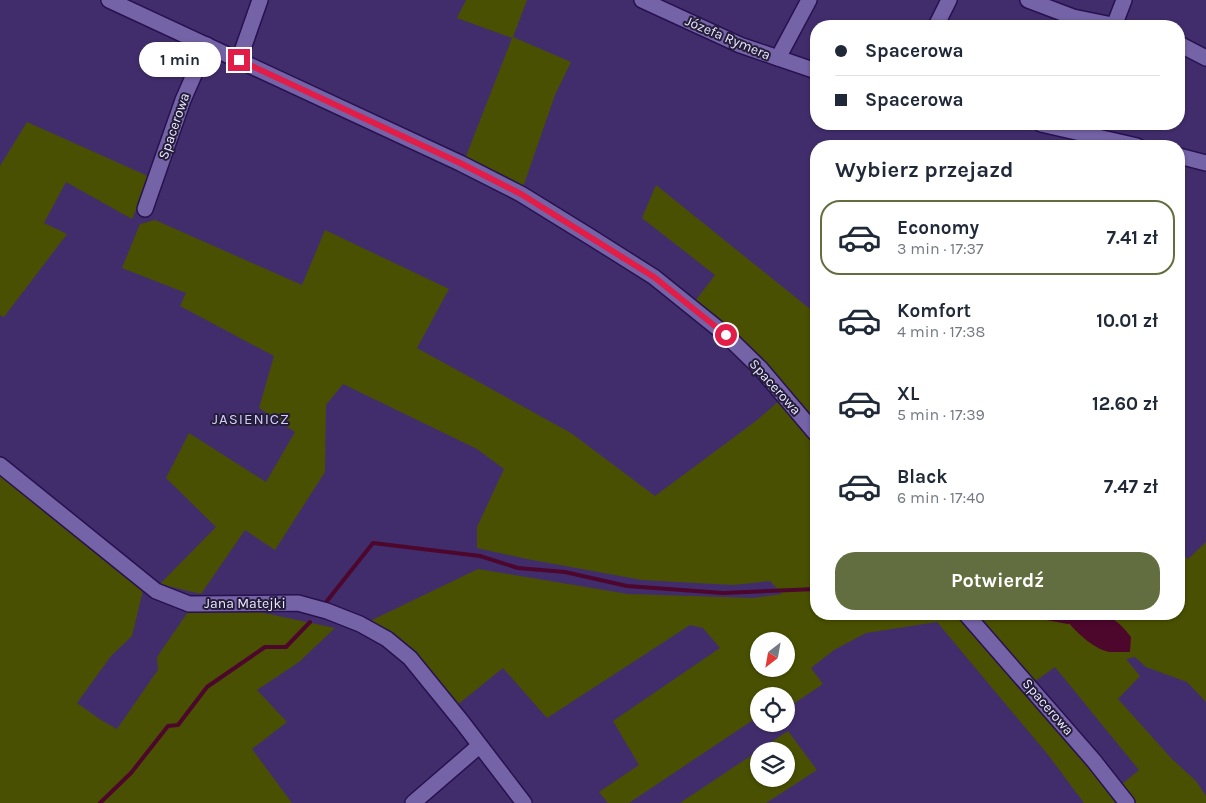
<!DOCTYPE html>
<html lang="pl">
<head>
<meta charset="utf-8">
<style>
	:root { --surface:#fff; --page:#f6f6f7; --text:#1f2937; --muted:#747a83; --line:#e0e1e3; --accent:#626e3f }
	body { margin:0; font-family:Karla,sans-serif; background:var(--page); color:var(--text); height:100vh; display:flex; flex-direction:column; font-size:19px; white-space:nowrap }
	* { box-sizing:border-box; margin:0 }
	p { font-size:16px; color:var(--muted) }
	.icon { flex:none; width:28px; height:28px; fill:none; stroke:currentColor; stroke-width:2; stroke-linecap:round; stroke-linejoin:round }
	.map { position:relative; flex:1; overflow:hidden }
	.panel { position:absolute; left:810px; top:140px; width:375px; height:480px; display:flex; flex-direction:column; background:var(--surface); border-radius:20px; box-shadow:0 1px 4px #0004 }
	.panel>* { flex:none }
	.banner { position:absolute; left:810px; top:20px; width:375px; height:110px; border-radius:20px; box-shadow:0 1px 4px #0004; display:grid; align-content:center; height:110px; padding:0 25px; background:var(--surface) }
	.needle { width:32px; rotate:211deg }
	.buttons { position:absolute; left:750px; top:632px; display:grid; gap:10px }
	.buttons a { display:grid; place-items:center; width:45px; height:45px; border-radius:50%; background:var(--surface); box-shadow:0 1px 4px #0004; font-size:25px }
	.end { position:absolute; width:22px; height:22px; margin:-11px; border:6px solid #e11d48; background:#fff; box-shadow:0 0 0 2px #fff }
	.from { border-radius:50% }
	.bubble { position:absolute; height:35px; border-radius:18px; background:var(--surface); box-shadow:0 1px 4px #0004; font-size:16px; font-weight:700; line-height:35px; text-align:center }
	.banner b { display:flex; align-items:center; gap:18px; height:48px; font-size:19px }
	.banner b+b { border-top:1px solid var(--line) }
	.banner i { width:12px; height:12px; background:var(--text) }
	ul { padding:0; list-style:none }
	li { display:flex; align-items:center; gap:15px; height:75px; margin:0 10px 8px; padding:0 15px; border:2px solid transparent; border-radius:20px }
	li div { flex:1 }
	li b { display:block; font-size:19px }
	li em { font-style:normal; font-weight:700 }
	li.active { border-color:var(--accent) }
	li>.icon { width:45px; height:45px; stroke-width:1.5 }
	h2 { padding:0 25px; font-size:22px; line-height:60px }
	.button { display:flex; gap:10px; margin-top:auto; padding:10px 25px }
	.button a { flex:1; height:58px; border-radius:20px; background:var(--accent); color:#fff; font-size:20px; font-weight:700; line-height:58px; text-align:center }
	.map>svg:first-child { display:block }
	.green { fill:#4a5001; fill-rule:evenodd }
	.water { fill:#4d072c }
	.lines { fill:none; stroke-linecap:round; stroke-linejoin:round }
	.stream { stroke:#4d072c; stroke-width:4 }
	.minor-casing { stroke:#28114f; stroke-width:18 }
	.minor { stroke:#7563a8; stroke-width:15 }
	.route { stroke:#e11d48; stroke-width:6 }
	.labels { text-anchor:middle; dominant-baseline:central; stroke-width:4; stroke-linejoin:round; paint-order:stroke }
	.street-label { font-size:14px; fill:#ebe6fe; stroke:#241d39 }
	.neighbourhood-label { font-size:15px; letter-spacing:1px; fill:#d5cbf9; stroke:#241d39 }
</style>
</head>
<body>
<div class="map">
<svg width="1206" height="803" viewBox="0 0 1206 803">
	<rect width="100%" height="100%" fill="#412d6c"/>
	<!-- green -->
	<g class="green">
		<path d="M466,0H527L513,37L571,62L555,95L522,190L465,159L512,38L457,18Z"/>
		<path d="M27,122L150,177L132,219L66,182L44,223L67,234L4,317L0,315V166Z"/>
		<path d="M656,185L810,309L816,316V422L770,369L693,304L715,275L642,218Z"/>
		<path d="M155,220L302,285L325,230L449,289L417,348L571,433L655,496L756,421L779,401L816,445V614H961L1120,803H1084L1049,756L937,622L866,633L834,650L811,668L823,684L786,709V696H759V716L629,803H608L599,792L639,765L613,721L720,648L703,628L690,625L547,718L503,668L456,706L399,638L368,622L478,569L628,594L754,598L782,594L770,581L733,585L642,580L527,559L477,548V527L504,469L477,449L343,384L326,405L325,472L275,550L245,530L201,594L160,584L216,527L166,478L189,433L266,482L295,432L259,408L274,356L180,306L186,293L122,268L140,224ZM759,641H786V669H759Z"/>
		<path d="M0,474L21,489L143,590L132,636L111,656L77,703L101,720L117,729L153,677L158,670L157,657L190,609L259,612L335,628L299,662L257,690L287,722L252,749L292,803H0Z"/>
		<path d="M1206,542V702L1187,682L1146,667L1135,657L1126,659L1140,676L1118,699L1172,759L1196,781L1206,796V803H1134L1121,785L1139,770L1055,667L1034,682L973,614H1179V553L1188,559Z"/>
		<path d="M788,731L817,770L766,803H680ZM759,751H786V779H759Z"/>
	</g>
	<!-- water -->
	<path class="water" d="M1073,614C1103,614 1112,612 1131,637L1130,652C1124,652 1117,652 1110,652C1095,650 1077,633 1068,622Z"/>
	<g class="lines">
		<!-- stream -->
		<g class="stream">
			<path d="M323,606L373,543L480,556L518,568L565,572L627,586L723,593L816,589"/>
			<path d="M1025,614L1068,622"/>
			<path d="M100,803L131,773L168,726L178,725L207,687L265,647H286L310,622"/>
		</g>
		<defs>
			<g id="minor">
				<path d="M109,0L460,163L521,194L589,236L654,277L726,335L761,369L816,434"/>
				<path d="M642,0L740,45L816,71"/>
				<path d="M1028,0L1073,17L1117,26"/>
				<path d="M936,26L949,0"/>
				<path d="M1114,26L1124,0"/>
				<path d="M1179,44L1206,58"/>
				<path d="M778,58L809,0"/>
				<path d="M239,60L260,0"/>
				<path d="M1041,124L1137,146"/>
				<path d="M1179,156L1206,163"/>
				<path d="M145,209L183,100L207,45"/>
				<path d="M0,465L156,591L189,604L298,603L327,611L360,624L387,639L410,658L462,722L524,803"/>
				<path d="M966,614L1094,761L1127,803"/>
				<path d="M413,803L479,746"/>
			</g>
		</defs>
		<!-- minor casing -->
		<use href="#minor" class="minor-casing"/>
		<!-- minor -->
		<use href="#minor" class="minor"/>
	</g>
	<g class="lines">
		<!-- route -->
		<path class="route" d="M239,60L460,163L521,194L654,277L726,335"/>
	</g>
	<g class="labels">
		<!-- street labels -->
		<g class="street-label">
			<text transform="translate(728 38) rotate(23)">Józefa Rymera</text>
			<text transform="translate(174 126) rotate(-71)">Spacerowa</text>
			<text transform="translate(775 387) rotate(48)">Spacerowa</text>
			<text x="245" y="603">Jana Matejki</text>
			<text transform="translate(1048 707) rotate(49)">Spacerowa</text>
		</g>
		<!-- neighbourhood labels -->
		<g class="neighbourhood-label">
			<text x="251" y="419">JASIENICZ</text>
		</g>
	</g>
</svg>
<div class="buttons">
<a><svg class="needle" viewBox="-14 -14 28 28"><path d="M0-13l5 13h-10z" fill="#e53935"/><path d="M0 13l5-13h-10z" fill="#747a83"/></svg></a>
<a><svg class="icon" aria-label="locate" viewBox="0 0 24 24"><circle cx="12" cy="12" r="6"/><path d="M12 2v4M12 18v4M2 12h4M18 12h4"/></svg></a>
<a><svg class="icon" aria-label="layers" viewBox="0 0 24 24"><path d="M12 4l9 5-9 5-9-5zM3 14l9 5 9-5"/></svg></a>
</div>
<i class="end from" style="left:726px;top:335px"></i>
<i class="end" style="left:239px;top:60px"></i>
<div class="bubble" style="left:139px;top:42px;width:82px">1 min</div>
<div class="banner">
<b><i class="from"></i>Spacerowa</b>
<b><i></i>Spacerowa</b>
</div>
<section class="panel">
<h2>Wybierz przejazd</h2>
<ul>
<li class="active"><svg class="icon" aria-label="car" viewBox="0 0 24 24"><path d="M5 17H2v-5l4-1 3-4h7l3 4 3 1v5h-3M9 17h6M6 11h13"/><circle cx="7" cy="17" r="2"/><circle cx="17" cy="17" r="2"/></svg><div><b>Economy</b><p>3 min · 17:37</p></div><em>7.41 zł</em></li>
<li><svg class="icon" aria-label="car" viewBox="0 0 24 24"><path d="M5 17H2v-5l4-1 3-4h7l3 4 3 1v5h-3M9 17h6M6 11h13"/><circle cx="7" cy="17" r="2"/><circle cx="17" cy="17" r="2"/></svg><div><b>Komfort</b><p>4 min · 17:38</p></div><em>10.01 zł</em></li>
<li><svg class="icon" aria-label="car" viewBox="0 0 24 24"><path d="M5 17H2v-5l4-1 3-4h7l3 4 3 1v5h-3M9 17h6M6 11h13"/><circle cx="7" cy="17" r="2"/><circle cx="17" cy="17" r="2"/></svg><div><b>XL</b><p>5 min · 17:39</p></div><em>12.60 zł</em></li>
<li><svg class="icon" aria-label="car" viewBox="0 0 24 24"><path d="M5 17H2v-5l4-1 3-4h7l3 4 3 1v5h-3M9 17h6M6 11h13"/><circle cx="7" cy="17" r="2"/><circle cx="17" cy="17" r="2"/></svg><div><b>Black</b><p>6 min · 17:40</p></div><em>7.47 zł</em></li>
</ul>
<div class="button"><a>Potwierdź</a></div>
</section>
</div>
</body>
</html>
